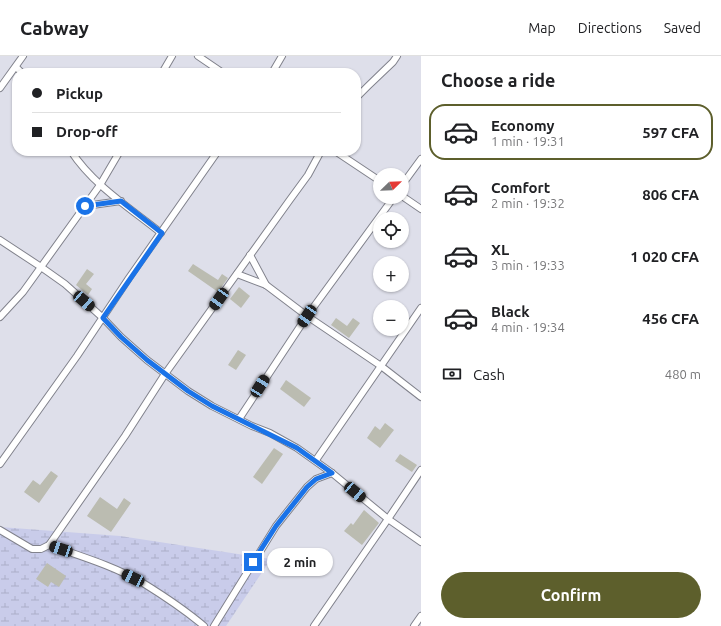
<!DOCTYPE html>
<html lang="en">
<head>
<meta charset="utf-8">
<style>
	:root { --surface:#fff; --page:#f2f2f2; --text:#202124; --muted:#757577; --line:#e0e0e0; --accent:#5d5f2c }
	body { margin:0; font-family:Ubuntu,sans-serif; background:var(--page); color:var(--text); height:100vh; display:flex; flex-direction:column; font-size:15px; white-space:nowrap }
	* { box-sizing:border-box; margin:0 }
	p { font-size:13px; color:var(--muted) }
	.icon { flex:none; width:22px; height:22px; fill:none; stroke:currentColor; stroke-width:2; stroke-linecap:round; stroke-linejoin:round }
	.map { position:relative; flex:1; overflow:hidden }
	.sheet { display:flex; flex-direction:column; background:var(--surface); width:300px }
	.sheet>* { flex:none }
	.hud { position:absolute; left:12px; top:12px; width:349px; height:88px; border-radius:16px; box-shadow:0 1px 3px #0004; display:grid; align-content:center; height:88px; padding:0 20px; background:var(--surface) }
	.needle { width:26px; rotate:67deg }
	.buttons { position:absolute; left:373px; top:112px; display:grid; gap:8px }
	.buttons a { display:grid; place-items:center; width:36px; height:36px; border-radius:50%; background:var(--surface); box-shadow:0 1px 3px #0004; font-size:20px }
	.end { position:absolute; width:18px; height:18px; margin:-9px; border:5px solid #1a73e8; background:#fff; box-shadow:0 0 0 2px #fff }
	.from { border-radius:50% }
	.bubble { position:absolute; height:28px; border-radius:14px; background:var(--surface); box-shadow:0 1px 3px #0004; font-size:13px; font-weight:600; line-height:28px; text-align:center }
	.car { position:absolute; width:12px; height:24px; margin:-12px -6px; border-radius:5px; box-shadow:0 0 3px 1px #0007; background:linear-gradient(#222 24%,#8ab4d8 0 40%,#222 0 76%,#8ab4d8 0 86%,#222 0) }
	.hud b { display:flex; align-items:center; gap:14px; height:38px; font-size:15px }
	.hud b+b { border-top:1px solid var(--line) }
	.hud i { width:10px; height:10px; background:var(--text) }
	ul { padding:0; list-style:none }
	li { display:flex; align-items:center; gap:12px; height:56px; margin:0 8px 6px; padding:0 12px; border:2px solid transparent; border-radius:16px }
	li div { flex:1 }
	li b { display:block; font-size:15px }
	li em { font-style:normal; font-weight:600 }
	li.current { border-color:var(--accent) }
	li>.icon { width:36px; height:36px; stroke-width:1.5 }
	h2 { padding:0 20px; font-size:18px; line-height:48px }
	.pay { display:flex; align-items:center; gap:10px; height:44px; padding:0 20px; font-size:15px }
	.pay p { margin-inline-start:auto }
	.primary-button { display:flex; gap:8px; margin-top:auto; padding:8px 20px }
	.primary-button a { flex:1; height:46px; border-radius:24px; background:var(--accent); color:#fff; font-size:16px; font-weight:600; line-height:46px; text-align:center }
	header { display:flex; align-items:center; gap:24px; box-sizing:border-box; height:56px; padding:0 20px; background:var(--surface); border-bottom:1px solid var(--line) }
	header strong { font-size:19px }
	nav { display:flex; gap:22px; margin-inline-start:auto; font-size:14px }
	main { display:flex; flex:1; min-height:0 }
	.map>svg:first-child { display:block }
	.wetland { fill:url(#wetland-marsh) }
	.building { fill:#bbbcb1 }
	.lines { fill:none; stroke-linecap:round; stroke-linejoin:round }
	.minor-casing { stroke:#81828c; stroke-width:8 }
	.minor { stroke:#fff; stroke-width:6 }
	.route { stroke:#1a73e8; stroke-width:5 }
</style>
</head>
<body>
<header>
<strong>Cabway</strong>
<nav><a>Map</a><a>Directions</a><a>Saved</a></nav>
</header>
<main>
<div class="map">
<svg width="421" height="570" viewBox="0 0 421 570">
	<defs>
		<pattern id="wetland-marsh" width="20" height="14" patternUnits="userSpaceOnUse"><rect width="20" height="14" fill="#c9ccea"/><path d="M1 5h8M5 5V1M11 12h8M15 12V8" fill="none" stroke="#acaec8"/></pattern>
	</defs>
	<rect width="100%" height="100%" fill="#dedfea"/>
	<!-- wetland -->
	<path class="wetland" d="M0,471L120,480L271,503L226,570H0Z"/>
	<!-- building -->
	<g class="building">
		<path d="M193,208L218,224L222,218L228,222L218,236L188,215Z"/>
		<path d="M87,213L94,218L86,228L92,233L88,239L76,229Z"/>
		<path d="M239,231L250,240L241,252L230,243Z"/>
		<path d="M336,262L347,270L353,262L360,267L349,282L331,269Z"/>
		<path d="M238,294L246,299L236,314L228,309Z"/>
		<path d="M286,324L311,342L304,351L280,333Z"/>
		<path d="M385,367L394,374L380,392L367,382L375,370L380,374Z"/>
		<path d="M274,392L283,398L262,428L253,421Z"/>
		<path d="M400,398L417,409L412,416L395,405Z"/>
		<path d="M51,415L58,420L39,447L24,436L33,424L40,429Z"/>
		<path d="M100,441L117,453L124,442L131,447L111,476L87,460Z"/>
		<path d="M364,454L379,467L362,489L344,475L351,467L353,469Z"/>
		<path d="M47,507L66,520L59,531L51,526L48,531L36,523Z"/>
	</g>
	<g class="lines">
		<defs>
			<g id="minor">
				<path d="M198,0L223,17"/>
				<path d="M16,11L22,17"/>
				<path d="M162,17L172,0"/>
				<path d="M272,17L282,0"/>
				<path d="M0,32L23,0"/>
				<path d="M356,42L368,30L393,6L397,0"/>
				<path d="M71,95C93,129 130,152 161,177"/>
				<path d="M335,95L380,125"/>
				<path d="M402,129L421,103"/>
				<path d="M402,140L421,153"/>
				<path d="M85,150L121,145"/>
				<path d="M0,184L41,211L65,228L103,262L121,281L147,304L188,335L212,350L252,370L270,377L297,392L332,417L388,463L421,486"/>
				<path d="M250,199L266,229"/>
				<path d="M237,218L266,229L307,260L381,310L421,341"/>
				<path d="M0,261L23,236L41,211L100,129L120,95"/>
				<path d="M239,363L307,260L394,141"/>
				<path d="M316,404L421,252"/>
				<path d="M0,408L77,300L129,222L218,95"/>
				<path d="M0,474L32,493H41L49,489L125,380L165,318L289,145L308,119L321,95"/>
				<path d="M49,489C80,500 114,510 143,527C164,540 185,554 204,570"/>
				<path d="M214,570L276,470L307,431L316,423L332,417"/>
				<path d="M314,570L388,463L421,414"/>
				<path d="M414,570L421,560"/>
			</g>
		</defs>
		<!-- minor casing -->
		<use href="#minor" class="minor-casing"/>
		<!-- minor -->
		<use href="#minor" class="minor"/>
	</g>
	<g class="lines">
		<!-- route -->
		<path class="route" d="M85,150L121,145L162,177L103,262L121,281L147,304L188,335L212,350L297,392L332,417L316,423L307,431L276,470L253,506"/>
	</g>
</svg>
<div class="buttons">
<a><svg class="needle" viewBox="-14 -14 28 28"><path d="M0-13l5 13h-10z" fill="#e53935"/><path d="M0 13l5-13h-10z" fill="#757577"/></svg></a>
<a><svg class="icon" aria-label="locate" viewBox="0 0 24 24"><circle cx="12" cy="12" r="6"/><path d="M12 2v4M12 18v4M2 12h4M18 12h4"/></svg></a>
<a>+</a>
<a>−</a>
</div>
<i class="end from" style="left:85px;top:150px"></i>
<i class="end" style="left:253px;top:506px"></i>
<div class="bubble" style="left:267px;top:492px;width:66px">2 min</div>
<i class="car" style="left:219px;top:243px;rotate:215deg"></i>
<i class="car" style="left:84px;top:245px;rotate:131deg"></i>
<i class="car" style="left:307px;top:260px;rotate:214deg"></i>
<i class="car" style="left:260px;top:330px;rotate:32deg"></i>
<i class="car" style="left:355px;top:436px;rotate:130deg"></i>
<i class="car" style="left:61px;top:493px;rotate:288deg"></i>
<i class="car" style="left:133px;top:522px;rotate:295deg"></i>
<div class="hud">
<b><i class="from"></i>Pickup</b>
<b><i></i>Drop-off</b>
</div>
</div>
<section class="sheet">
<h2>Choose a ride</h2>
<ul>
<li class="current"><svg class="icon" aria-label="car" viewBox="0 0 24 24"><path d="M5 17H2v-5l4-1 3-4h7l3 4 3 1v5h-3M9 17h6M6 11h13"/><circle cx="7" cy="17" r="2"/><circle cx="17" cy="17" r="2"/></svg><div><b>Economy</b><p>1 min · 19:31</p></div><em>597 CFA</em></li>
<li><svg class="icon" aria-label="car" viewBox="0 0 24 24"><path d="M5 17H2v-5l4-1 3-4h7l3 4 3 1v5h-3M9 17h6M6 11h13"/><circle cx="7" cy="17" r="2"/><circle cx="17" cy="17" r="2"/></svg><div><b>Comfort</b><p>2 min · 19:32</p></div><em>806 CFA</em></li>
<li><svg class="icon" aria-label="car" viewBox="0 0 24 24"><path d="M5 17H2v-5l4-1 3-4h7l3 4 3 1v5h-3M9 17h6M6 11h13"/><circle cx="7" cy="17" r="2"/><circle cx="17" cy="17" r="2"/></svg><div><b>XL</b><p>3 min · 19:33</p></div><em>1 020 CFA</em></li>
<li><svg class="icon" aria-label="car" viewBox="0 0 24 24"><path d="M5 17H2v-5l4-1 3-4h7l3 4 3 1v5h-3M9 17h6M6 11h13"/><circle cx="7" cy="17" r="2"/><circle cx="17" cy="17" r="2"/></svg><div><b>Black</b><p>4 min · 19:34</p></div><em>456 CFA</em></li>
</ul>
<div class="pay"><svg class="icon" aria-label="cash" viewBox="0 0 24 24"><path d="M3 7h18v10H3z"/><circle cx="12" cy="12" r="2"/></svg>Cash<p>480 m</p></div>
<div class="primary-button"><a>Confirm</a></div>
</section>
</main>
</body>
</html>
